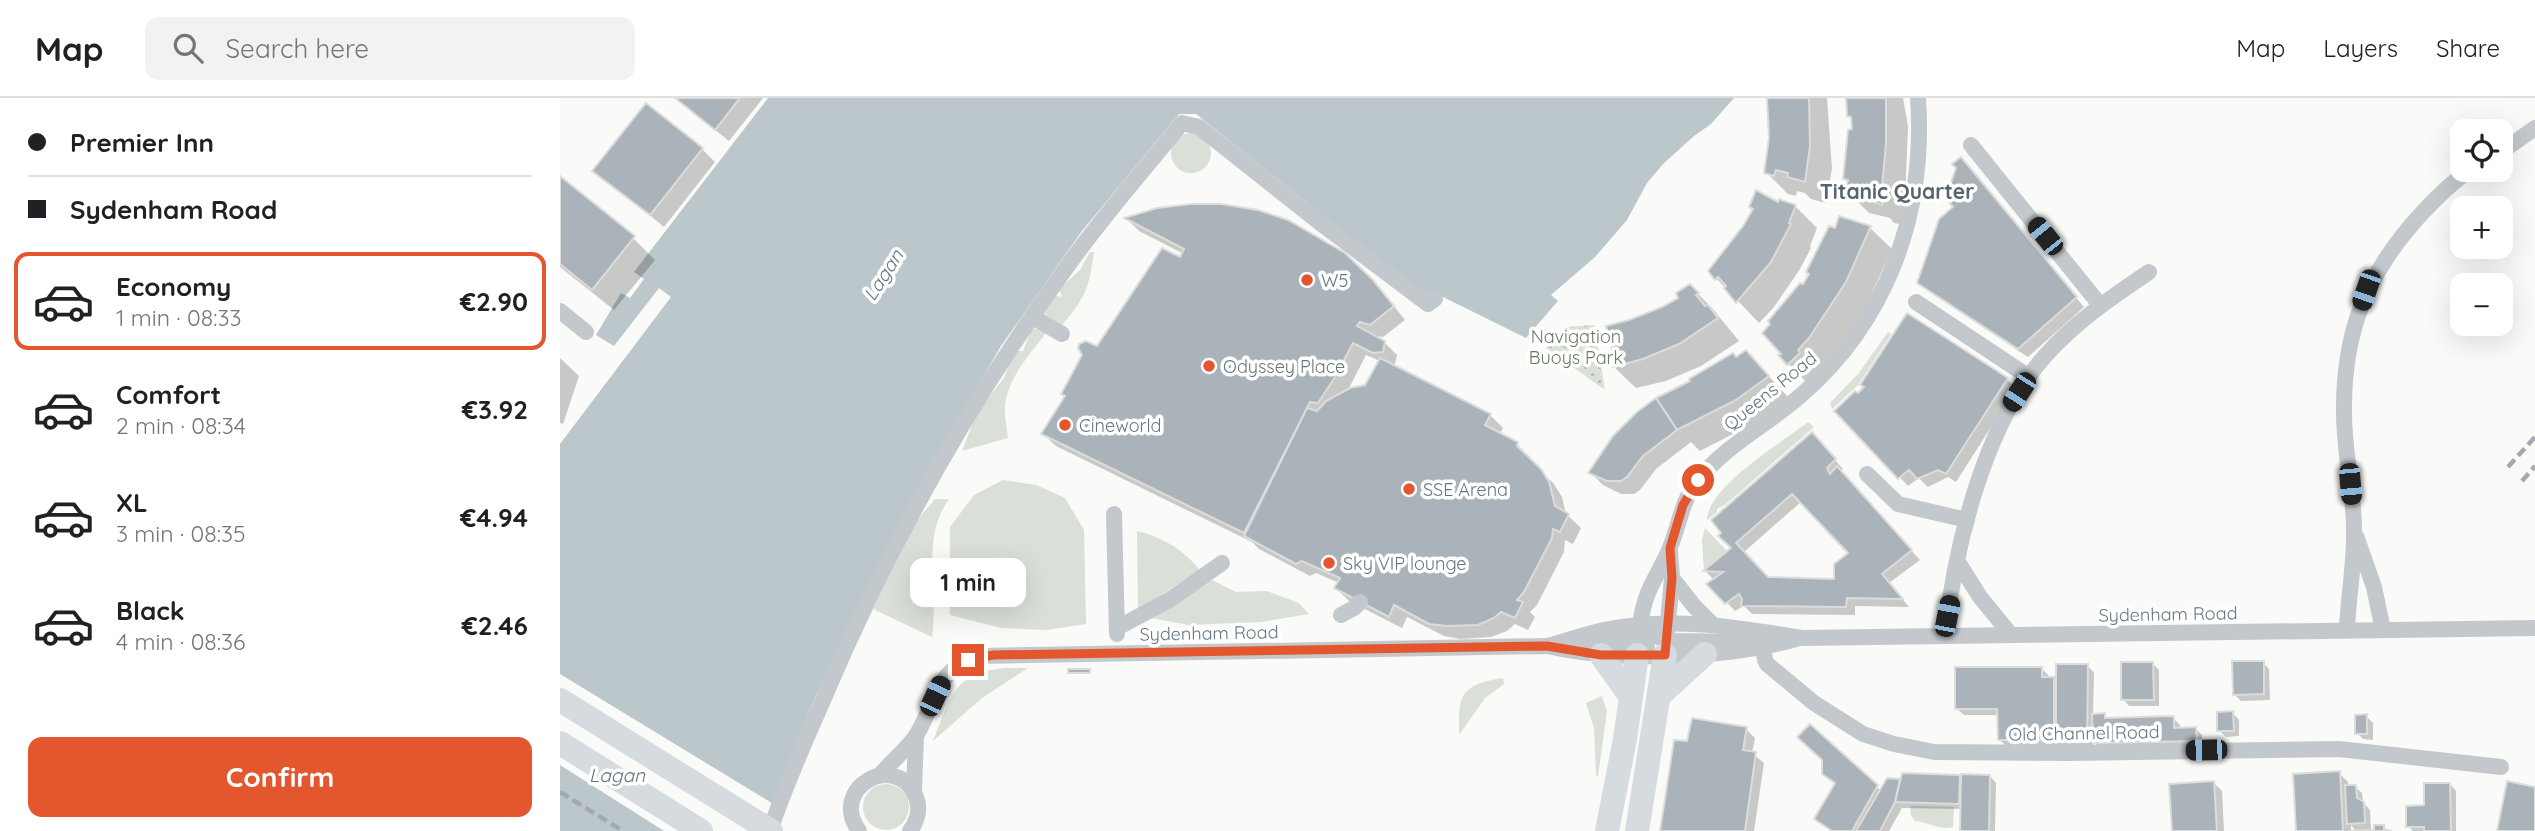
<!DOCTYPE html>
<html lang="en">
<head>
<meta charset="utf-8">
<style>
	:root { --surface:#fff; --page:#f2f2f2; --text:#202124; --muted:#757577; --line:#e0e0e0; --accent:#e4572e }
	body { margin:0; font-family:Quicksand,sans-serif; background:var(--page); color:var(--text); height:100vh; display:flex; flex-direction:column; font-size:26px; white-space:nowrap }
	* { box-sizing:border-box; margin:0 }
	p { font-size:23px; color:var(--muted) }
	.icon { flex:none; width:38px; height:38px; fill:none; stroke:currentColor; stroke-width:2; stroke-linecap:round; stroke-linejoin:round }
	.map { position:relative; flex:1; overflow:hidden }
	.details { display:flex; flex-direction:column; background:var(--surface); width:560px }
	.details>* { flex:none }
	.guide { display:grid; align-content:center; height:154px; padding:0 28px; background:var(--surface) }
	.buttons { position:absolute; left:1890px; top:21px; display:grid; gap:14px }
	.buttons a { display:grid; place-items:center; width:63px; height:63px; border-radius:14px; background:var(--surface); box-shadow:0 7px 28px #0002; font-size:35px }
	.end { position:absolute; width:32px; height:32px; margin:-16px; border:9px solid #e4572e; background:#fff; box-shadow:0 0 0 4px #fff }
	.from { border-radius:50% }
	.bubble { position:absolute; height:49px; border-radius:14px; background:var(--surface); box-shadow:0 7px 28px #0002; font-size:23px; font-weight:800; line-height:49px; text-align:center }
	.car { position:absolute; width:21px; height:42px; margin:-21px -10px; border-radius:9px; box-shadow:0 0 5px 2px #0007; background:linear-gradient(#222 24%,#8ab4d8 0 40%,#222 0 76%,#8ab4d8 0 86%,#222 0) }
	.guide b { display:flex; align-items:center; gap:24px; height:66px; font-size:26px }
	.guide b+b { border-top:2px solid var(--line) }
	.guide i { width:18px; height:18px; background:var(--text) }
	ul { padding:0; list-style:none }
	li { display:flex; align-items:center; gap:21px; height:98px; margin:0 14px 10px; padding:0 14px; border:4px solid transparent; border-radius:14px }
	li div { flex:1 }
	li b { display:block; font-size:26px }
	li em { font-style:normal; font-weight:800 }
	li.on { border-color:var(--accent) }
	li>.icon { width:63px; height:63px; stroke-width:1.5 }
	.cta { display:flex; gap:14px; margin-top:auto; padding:14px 28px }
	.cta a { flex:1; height:80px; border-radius:14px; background:var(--accent); color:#fff; font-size:28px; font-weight:800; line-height:80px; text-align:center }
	header { display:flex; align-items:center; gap:42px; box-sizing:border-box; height:98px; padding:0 35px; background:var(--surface); border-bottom:2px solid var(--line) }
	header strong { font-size:33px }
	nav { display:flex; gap:38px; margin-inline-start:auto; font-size:24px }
	.search { width:490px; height:63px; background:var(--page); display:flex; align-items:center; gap:18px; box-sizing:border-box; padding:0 24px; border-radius:14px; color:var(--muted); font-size:26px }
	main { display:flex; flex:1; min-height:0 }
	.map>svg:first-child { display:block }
	.grass { fill:#dadfd7 }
	.park { fill:url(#park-dots) }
	.water { fill:#bbc7cb }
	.pier { fill:#fafaf8 }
	.shadow { fill:#0003; fill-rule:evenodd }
	.building { fill:#aab3b9; stroke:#dcdcda; stroke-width:2; fill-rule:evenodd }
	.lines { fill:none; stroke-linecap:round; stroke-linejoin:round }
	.minor { stroke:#c3c8cc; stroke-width:16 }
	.highway { stroke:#d6dbdf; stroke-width:24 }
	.rail { stroke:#a2aab0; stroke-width:4.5; stroke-dasharray:10 5; stroke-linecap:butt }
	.route { stroke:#e4572e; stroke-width:9 }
	.poi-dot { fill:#e4572e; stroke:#fff; stroke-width:2.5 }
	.labels { text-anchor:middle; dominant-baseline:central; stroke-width:7; stroke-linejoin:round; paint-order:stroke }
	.poi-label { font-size:18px; fill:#657683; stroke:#fff; text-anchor:start }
	.park-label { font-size:18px; fill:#687a64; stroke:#fff }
	.street-label { font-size:18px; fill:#657683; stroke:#fff }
	.water-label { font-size:19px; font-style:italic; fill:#60757c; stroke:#fff }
	.quarter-label { font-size:21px; font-weight:bold; fill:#57646e; stroke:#fff }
</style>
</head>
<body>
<header>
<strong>Map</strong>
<div class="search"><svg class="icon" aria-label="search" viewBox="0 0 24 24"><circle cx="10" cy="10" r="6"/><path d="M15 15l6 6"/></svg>Search here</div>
<nav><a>Map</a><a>Layers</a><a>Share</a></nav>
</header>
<main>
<section class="details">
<div class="guide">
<b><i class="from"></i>Premier Inn</b>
<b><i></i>Sydenham Road</b>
</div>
<ul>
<li class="on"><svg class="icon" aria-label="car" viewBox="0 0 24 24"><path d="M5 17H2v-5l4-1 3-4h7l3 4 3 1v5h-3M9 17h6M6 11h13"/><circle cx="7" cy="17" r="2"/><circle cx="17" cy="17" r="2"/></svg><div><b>Economy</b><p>1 min · 08:33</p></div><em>€2.90</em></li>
<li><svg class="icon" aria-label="car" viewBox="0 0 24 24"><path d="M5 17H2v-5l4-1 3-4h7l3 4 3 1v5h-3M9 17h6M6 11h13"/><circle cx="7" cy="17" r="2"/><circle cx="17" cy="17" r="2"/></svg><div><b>Comfort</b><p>2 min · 08:34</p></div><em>€3.92</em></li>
<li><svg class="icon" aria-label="car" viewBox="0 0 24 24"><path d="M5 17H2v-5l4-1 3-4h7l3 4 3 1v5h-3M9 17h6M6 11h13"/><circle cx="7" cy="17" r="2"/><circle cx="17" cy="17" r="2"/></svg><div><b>XL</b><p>3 min · 08:35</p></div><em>€4.94</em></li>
<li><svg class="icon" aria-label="car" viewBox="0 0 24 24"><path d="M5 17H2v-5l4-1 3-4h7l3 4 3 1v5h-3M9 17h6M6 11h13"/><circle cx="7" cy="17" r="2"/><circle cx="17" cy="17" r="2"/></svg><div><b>Black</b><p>4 min · 08:36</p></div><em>€2.46</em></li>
</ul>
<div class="cta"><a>Confirm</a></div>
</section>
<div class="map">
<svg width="1975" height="733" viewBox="0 0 1975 733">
	<defs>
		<pattern id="park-dots" width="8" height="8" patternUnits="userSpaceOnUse" patternTransform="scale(1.75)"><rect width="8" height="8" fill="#dadfd7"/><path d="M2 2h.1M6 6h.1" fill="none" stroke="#b4b9b4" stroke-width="1.8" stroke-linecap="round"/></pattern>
	</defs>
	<rect width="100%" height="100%" fill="#fafaf8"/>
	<!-- grass -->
	<g class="grass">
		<circle cx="631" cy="55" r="20"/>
		<path d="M530,154H534C529,190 526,199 502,227L482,214L494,197L502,199L499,191L520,172Z"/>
		<path d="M472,230L487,234C470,256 449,278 445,307C444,317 447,330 448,340L402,353L417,314L444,280L454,253H463Z"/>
		<path d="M1328,234L1331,236L1298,287L1272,311L1270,305L1299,275Z"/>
		<path d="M1248,324L1254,329L1166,406L1157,411V414L1147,422C1148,388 1223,344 1248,324Z"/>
		<path d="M443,382L476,387L505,400L524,432L526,526L487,532L441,530L390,517V429L414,397Z"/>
		<path d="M375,401H389C360,440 379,495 372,539L313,511L355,425Z"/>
		<path d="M1145,430L1167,453L1144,472L1142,442Z"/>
		<path d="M577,433C604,440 622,451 640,472L578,512Z"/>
		<path d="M652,482L676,494L707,493L739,505L749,516L701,524L629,527L591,520Z"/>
		<path d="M445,570H468L422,600L373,643C391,600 392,575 445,570Z"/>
		<path d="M943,580L944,586L925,600L899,637C899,597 899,587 943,580Z"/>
		<path d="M1042,598L1047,613L1038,678H1036L1034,630L1026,605Z"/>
		<circle cx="326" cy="709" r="23"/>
		<path d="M1350,708L1394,709L1393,729C1381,733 1368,724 1355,723L1351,718Z"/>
	</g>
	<!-- park -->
	<path class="park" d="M1034,227L1045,292L986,250L1006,229Z"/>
	<!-- water -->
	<path class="water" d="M208,0H1174L1151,26L1134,38L1103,66L1087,85L1067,122L1035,159L991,197L998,203L966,240L875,195L869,202L636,16H619L522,133L441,248L354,397L254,602L202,733H0V346L111,199L99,190L54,248L36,237L61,195L70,200L84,181L74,174Z"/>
	<!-- pier -->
	<path class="pier" d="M0,576L215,707L206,733H104L0,667Z"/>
	<!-- shadow -->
	<g class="shadow">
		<path d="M115,0H203L169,43Z"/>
		<path d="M1209,0H1267L1272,71L1266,105L1251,101L1245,95L1237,93L1236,98L1228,96L1206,74L1211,27Z"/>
		<path d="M1287,0H1343L1348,28L1344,127L1334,125L1330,120L1309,115L1287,93L1289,85L1284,81L1293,33V21L1289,17Z"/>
		<path d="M142,51L155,64L104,129L35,72Z"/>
		<path d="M1409,70L1524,209L1468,259L1368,193L1359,184L1396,109Z"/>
		<path d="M0,81L73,140L95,162L54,212L0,169Z"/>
		<path d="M1235,108L1257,130L1250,148L1251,150L1240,171L1214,209L1199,225L1156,180Z"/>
		<path d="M567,121L784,156L826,198L845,222L823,239L810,237L824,244L837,257L835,266L830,267L930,317L943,330L939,337L957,346L970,359L969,362L994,386L1002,399L1006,416L1021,430L1013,446L1005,442L1004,454L977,507L970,514L975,519L968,532L955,526L947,533L931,539L901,541L884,538L847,519L842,530L789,503L776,490L779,485L756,475L750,478L699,451L692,444L496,348L483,336L506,299L525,256L538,250L624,156L579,133ZM806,257L820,263L806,288L788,292Z"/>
		<path d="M1310,130L1332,151L1307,206L1271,262L1250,288L1221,258L1244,189Z"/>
		<path d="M1130,188L1152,210L1179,243L1141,268L1106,283L1076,290L1054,269L1053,240L1049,237L1069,224L1121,201Z"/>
		<path d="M1186,254L1230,301L1198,323L1140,353L1131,344L1096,371L1080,392L1074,396H1061L1043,387L1030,374Z"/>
		<path d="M0,260L19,278L3,326L0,325Z"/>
		<path d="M1447,281L1456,290L1396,384L1388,379L1368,389L1359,380L1348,388L1277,313L1306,290Z"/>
		<path d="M1260,345L1283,371L1280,374L1360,462L1329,485L1349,509L1295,508V517L1192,516L1184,508L1175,513L1149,486L1154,482L1145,473L1173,450L1161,438ZM1242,403L1291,455L1276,483L1208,481L1184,454Z"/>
		<path d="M1703,565L1709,571L1710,602L1681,603L1674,596Z"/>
		<path d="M1593,566L1599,572V608H1569L1563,601Z"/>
		<path d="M1527,568L1534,574L1533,617H1544L1548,621L1613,620L1620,627V631H1636L1642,637V649L1541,651L1533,643V650L1446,648L1439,641V617H1404L1397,611L1482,571L1488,577V580H1493L1498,585Z"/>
		<path d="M1673,615L1679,622V638L1666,639L1659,632Z"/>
		<path d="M1806,618L1813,625V642L1803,641L1797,635Z"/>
		<path d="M1250,628L1321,693L1328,681L1341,682L1343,677L1430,678L1436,685L1435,733H1402V711L1342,710L1329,733H1270L1256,721L1276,687L1264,676V662Z"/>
		<path d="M1186,631L1195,640L1192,655L1204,665L1194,733H1101Z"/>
		<path d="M1779,675L1788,684V689H1795L1802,695L1803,704L1810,712L1811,733H1796L1791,727V733H1738Z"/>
		<path d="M1653,684L1662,693L1664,733H1613Z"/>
		<path d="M1890,686L1896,693V733H1853L1848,728Z"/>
	</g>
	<!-- building -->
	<g class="building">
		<path d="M115,0H180L155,32Z"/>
		<path d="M1207,0H1249L1250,48L1245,84L1227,79L1228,75L1216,72L1214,78L1204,75L1209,40Z"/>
		<path d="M1286,0H1326V45L1322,90L1326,91L1322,107L1311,103V100L1285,93L1288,82L1283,81L1288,32L1292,31L1291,19L1287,18Z"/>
		<path d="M86,5L143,50L90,117L32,73Z"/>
		<path d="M1401,59L1517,199L1458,251L1357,185L1379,121L1393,109L1383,97L1388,93L1396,70L1392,66Z"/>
		<path d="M0,78L75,138L32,192L0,166Z"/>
		<path d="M1196,92L1218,104L1219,101L1236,107L1229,125L1231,126L1211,164L1176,205L1164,190L1166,188L1158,179L1155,182L1148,173L1183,128L1193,111L1189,109Z"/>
		<path d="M631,106H661L698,112L728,122L785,155L813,182L834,208L810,227L800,224L797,228L825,243L823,254L813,255L793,245L775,279L758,305L750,304L684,435L481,336L505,298L501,296L522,257L518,250L519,246L526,243L537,248L602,150L620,159L624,151L564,120L597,110Z"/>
		<path d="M1279,118L1311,128L1286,184L1249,240L1238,252L1240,255L1227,267L1218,257L1221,256L1202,235L1210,226L1208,223L1240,185L1243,186L1249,176L1246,174L1269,128L1275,130Z"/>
		<path d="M1130,186L1139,195L1136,197L1145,208L1147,206L1158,220L1119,246L1083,261L1053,269L1051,237L1048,238L1046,228L1069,222L1102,209L1118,200L1116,195Z"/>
		<path d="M1347,215L1448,280L1386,376L1378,372L1357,381L1349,372L1338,381L1274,313L1295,293L1298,295L1304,289L1300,287Z"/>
		<path d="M1186,252L1209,278L1176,302L1117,332L1096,300L1130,283L1129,281L1173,255L1176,259Z"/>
		<path d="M820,260L931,316L925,327L958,344L957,348L981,371L989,384L995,408L1009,416L1000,434L993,431L992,440L964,494L957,502L963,504L955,520L941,514L934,520L918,527L887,528L869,526L834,507L829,519L774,490L780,480L742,463L736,466L684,438L747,310L757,313L766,303L790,290L805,287Z"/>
		<path d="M1096,300L1117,332L1083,358L1067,379L1061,383H1047L1028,375L1053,338L1077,314Z"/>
		<path d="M1252,334L1276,361L1267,370L1270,376L1277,368L1352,452L1322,476L1343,501L1287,500L1286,509L1181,508L1182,501L1179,496L1165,506L1146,486L1163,474L1143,473L1171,450L1158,438L1161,435L1151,422ZM1232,396L1288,455L1274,466V481L1208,479L1176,445Z"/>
		<path d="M1672,563H1704V596L1673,597Z"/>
		<path d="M1561,564H1593L1594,602H1561Z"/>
		<path d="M1496,566H1528L1527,644H1496Z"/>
		<path d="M1395,569H1482V579H1494V642H1438L1437,611H1395Z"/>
		<rect x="508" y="571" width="22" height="4"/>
		<path d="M1673,613L1674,633H1657V614Z"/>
		<path d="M1545,615V620L1614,618V630L1636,629L1637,643L1533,645L1532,616Z"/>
		<path d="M1807,616V636H1795V617Z"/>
		<path d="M1132,620L1187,629L1183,652L1196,654L1185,733H1100L1114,642L1127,643Z"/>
		<path d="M1250,626L1318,687L1292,733H1272L1254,721L1275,685L1262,676V662L1237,639Z"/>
		<path d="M1780,673L1783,733H1736L1733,676Z"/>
		<path d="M1342,675L1400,677L1399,706L1335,704Z"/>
		<path d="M1401,676L1430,677L1429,733H1400Z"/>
		<path d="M1327,680L1340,681L1335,704L1320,733H1296Z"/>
		<path d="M1654,683L1657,733H1612L1609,686Z"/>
		<path d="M1947,683L1975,689V733H1937Z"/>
		<path d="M1864,685H1890L1891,733H1864V729H1846V708L1864,707Z"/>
		<path d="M1785,687H1796L1797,700L1804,704L1805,725L1787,726Z"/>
		<path d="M1814,727H1824V731L1832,733H1788L1814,732Z"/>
	</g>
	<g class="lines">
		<!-- minor -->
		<g class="minor">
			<path d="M1411,47L1540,207"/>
			<path d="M1941,54L1975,30"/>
			<path d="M1356,204L1469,279"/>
			<path d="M0,213L26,234"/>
			<path d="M473,219L502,236"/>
			<path d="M1307,376L1338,406L1407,422"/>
			<path d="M554,416L557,536"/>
			<path d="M1796,438L1814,489L1823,532"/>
			<path d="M1398,464L1420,499L1451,537"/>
			<path d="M1112,480L1134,508L1152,526"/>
			<path d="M781,517L794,510L800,504"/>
			<path d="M1080,528L1106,543L1195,544"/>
			<path d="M557,530L611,501L662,465"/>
			<path d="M1787,532C1788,499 1795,465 1794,432C1794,393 1784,354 1784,315C1783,233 1807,174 1863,114C1878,98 1892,84 1910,72"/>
			<path d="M1107,535L1112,480L1110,453"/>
			<path d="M1385,538C1395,448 1424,327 1485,258C1515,224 1552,199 1589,174"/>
			<path d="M1024,541C1044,546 1069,538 1087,548"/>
			<path d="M1202,542L1205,562L1207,566L1254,605L1303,636L1334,646L1374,654L1509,655L1779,651L1941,669"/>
			<path d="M987,548C1006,543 1025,536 1044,532C1110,518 1177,529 1242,540L1975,530"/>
			<path d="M1077,557C1079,536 1080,515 1088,495C1094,480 1103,467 1109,452C1119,429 1121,404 1137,383C1165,348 1205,328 1239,299C1328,223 1366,115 1358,0"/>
			<path d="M320,677C330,665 351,647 357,636C379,599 373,574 419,558L987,548C1059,564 1165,561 1236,541"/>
			<path d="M354,693L356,639"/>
			<path d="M210,733C225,687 245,644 264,600C329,447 411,300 509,166C544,117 584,72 622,25L639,29L759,124L868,206L875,201"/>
			<path d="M299,733C268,690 335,653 355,697C361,709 358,722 350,733"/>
		</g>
		<!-- highway -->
		<g class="highway">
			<path d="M1041,557L1071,599"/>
			<path d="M1100,597L1145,556"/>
			<path d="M0,602L211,733"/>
			<path d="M0,645L141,733"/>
			<path d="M1047,733L1065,641L1077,557"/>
			<path d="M1077,733L1105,557"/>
		</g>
		<!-- rail -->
		<g class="rail">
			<path d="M1948,369L1975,339"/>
			<path d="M1962,383L1975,368"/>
			<path d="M0,694L63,733"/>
		</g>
	</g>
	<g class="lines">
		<!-- route -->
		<path class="route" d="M408,562L433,557L987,548L1041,557H1105L1112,480L1110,450L1123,407L1138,382"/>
	</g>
	<!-- markers -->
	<g class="poi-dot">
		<circle cx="747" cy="182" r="7"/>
		<circle cx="649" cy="268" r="7"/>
		<circle cx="505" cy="327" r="7"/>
		<circle cx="849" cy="391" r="7"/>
		<circle cx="769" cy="465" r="7"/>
	</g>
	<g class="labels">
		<!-- poi labels -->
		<g class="poi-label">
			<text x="761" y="182">W5</text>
			<text x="663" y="268">Odyssey Place</text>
			<text x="519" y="327">Cineworld</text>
			<text x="863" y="391">SSE Arena</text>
			<text x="783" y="465">Sky VIP lounge</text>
		</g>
		<!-- park labels -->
		<g class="park-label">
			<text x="1016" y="238">Navigation<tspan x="1016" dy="21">Buoys Park</tspan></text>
		</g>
		<!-- street labels -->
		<g class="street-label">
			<text transform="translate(1210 293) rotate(-39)">Queens Road</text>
			<text transform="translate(1608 516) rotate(-1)">Sydenham Road</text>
			<text transform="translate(649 535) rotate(-1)">Sydenham Road</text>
			<text transform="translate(1524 635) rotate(-1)">Old Channel Road</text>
		</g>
		<!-- water labels -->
		<g class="water-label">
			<text transform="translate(323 177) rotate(-57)">Lagan</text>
			<text x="57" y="677">Lagan</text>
		</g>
		<!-- quarter labels -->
		<g class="quarter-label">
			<text x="1337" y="93">Titanic Quarter</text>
		</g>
	</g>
</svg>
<div class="buttons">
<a><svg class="icon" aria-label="locate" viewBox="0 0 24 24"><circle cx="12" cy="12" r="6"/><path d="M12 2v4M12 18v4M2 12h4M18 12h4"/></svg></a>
<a>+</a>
<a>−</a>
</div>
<i class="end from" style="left:1138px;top:382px"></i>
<i class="end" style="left:408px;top:562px"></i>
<div class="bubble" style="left:350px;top:460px;width:116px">1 min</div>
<i class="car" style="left:1485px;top:138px;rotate:321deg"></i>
<i class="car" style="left:1806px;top:192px;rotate:199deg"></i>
<i class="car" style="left:1459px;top:294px;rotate:213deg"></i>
<i class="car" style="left:1790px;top:386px;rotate:175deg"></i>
<i class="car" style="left:1387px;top:518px;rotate:11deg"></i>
<i class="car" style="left:375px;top:598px;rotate:25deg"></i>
<i class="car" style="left:1646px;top:652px;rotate:269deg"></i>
</div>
</main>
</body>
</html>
